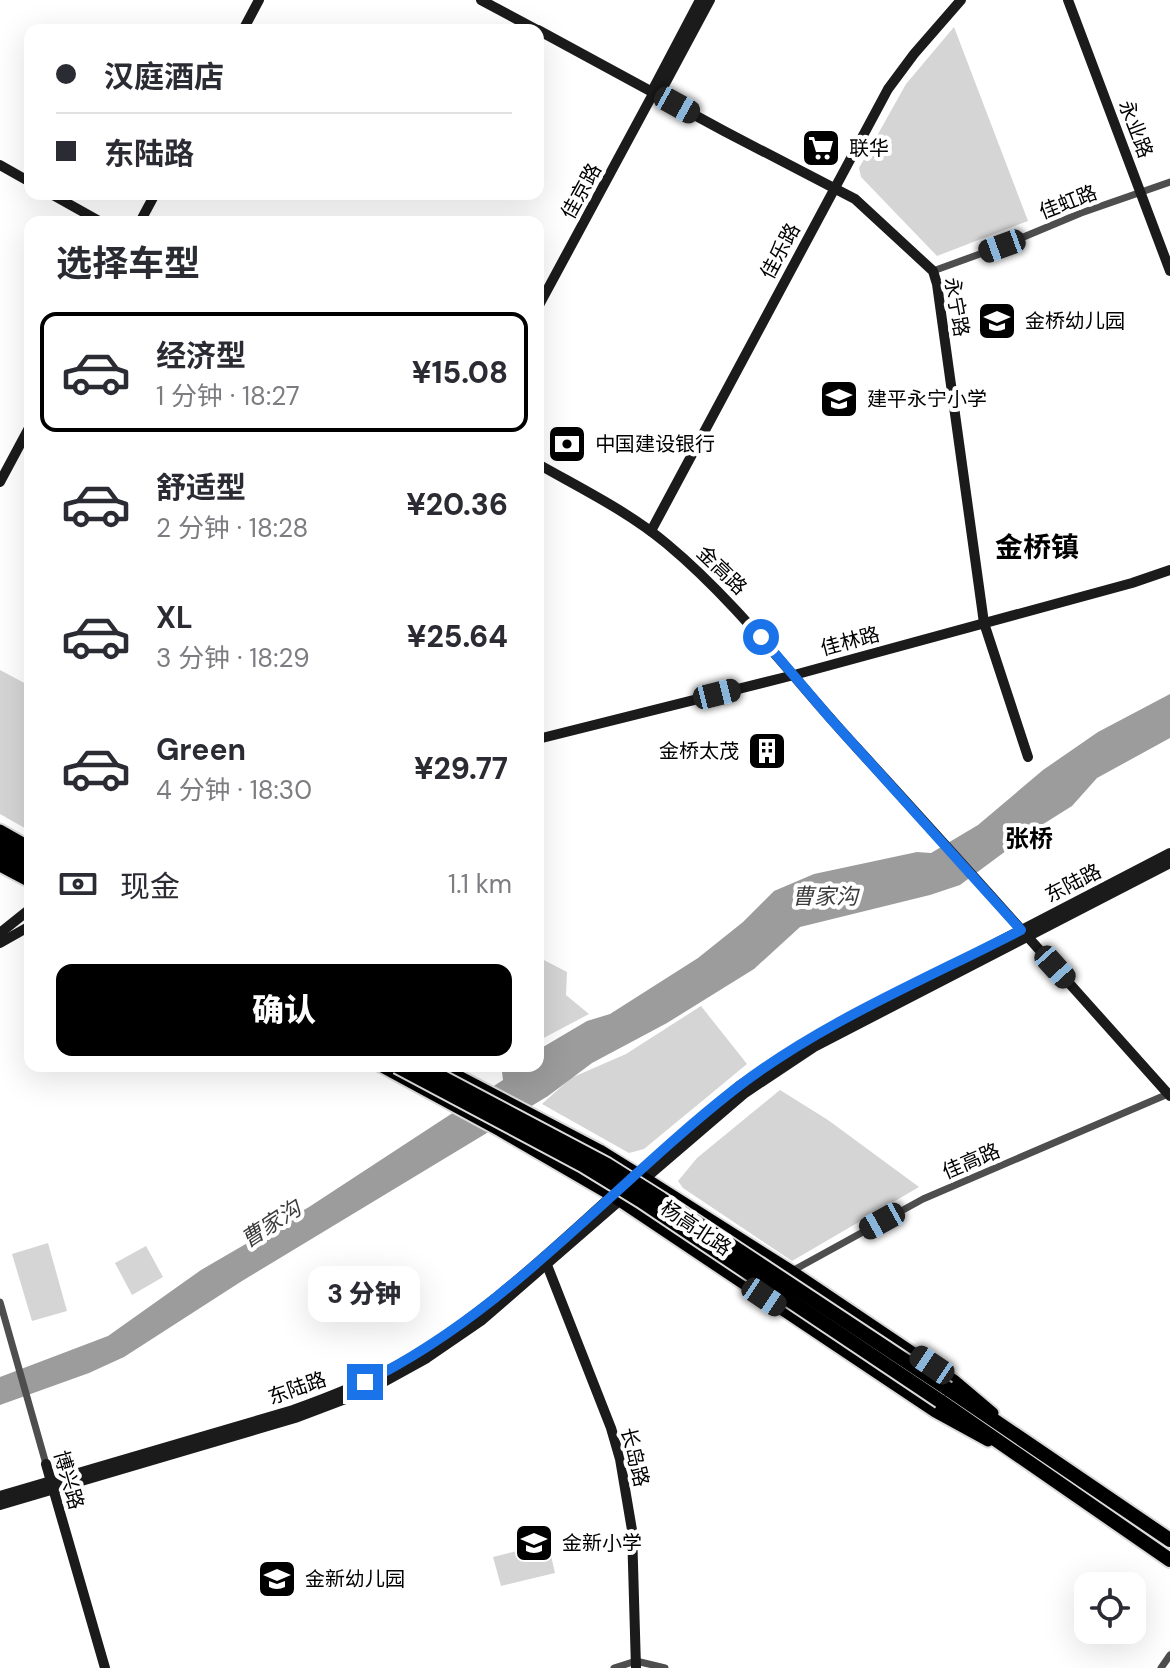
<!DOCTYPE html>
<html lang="zh">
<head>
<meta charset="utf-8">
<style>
	:root { --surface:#fff; --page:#f7f7f7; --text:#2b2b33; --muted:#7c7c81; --line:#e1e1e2; --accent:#000 }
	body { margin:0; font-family:"DM Sans","Noto Sans SC",sans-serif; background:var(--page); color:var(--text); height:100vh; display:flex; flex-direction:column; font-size:30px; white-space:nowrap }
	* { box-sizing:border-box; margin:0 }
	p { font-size:26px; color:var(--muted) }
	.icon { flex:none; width:44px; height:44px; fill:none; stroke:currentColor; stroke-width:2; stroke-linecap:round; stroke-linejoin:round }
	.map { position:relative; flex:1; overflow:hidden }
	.drawer { position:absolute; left:24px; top:216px; width:520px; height:856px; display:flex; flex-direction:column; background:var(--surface); border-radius:16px; box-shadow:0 8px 32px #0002 }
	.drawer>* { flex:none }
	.guide { position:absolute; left:24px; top:24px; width:520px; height:176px; border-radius:16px; box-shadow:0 8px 32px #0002; display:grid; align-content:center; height:176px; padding:0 32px; background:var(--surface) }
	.fabs { position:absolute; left:1074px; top:1572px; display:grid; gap:16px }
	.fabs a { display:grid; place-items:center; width:72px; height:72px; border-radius:16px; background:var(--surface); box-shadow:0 8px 32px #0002; font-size:40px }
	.end { position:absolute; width:36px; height:36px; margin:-18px; border:10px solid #1a73e8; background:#fff; box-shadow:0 0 0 4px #fff }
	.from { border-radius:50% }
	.bubble { position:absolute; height:56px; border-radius:16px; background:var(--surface); box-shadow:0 8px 32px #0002; font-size:26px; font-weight:800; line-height:56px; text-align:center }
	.car { position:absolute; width:24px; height:48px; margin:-24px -12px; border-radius:10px; box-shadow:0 0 6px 2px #0007; background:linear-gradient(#222 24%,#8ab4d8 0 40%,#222 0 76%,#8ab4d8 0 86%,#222 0) }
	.guide b { display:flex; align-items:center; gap:28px; height:76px; font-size:30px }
	.guide b+b { border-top:2px solid var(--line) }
	.guide i { width:20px; height:20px; background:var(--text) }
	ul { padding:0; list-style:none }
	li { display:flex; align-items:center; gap:24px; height:120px; margin:0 16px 12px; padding:0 16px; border:4px solid transparent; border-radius:16px }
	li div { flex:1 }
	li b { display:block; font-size:30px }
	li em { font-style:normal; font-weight:800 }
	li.active { border-color:var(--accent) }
	li>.icon { width:72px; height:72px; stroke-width:1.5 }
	h2 { padding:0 32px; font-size:36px; line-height:96px }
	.pay { display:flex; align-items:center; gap:20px; height:88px; padding:0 32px; font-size:30px }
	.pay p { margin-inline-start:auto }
	.primary-button { display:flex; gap:16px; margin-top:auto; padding:16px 32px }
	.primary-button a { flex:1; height:92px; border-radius:16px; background:var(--accent); color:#fff; font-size:32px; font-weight:800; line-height:92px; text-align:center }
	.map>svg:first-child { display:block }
	.green { fill:#d5d5d5 }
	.water { fill:#9c9c9c }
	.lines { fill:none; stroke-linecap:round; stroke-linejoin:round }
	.primary-casing { stroke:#dbdbdb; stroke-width:15 }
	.highway-casing { stroke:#dbdbdb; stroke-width:18 }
	.street { stroke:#4e4e4e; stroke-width:7 }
	.secondary { stroke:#1b1b1b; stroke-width:10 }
	.primary { stroke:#000; stroke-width:11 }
	.highway { stroke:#000; stroke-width:14 }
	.highway-bridge-casing { stroke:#dbdbdb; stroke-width:18; stroke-linecap:butt }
	.highway-bridge { stroke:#000; stroke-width:14 }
	.route { stroke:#1a73e8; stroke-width:10 }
	.labels { text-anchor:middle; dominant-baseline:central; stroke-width:8; stroke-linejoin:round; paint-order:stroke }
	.street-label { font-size:20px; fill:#000; stroke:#fff }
	.poi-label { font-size:20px; fill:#000; stroke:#fff; text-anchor:start }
	.water-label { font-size:22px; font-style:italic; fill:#3d3d3d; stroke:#fff }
	.quarter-label { font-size:24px; font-weight:bold; fill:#000; stroke:#fff }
	.district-label { font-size:28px; font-weight:bold; fill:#000; stroke:#fff }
</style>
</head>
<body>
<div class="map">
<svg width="1170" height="1668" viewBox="0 0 1170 1668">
	<rect width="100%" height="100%" fill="#fff"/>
	<!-- green -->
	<g class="green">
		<path d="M954,27L1028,221L937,256L861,177L859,168L906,84Z"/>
		<path d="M0,670L30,686V831L0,814Z"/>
		<path d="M538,957L567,972L566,995L589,1014L538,1041Z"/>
		<path d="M701,1006L747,1064L644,1149L629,1153L542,1104L571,1078L626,1054Z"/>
		<path d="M780,1090L828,1120L919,1187L792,1261L683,1188L678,1181L697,1158Z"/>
		<path d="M48,1243L67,1311L32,1321L12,1254Z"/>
		<path d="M146,1246L163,1277L132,1295L115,1263Z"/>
		<path d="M548,1543L555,1573L501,1586L493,1557Z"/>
	</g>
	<!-- water -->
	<path class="water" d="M1170,694V738L1097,778L1072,806L1037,828L960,885L930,895L800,927L754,969L667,1023L592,1063L548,1096L242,1281L124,1357L89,1373L0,1405V1377L108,1336L201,1270L309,1207L503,1080L502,1072L512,1066H538V1050L587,1021L610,1014L698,958L743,922L774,891L814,874L917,852L931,853L978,825L1043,770L1098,732Z"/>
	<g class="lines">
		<defs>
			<g id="primary">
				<path d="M0,830L30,847"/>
				<path d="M0,866L30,882"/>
				<path d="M380,1066L500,1131L612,1196L935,1412L988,1441"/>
				<path d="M440,1066L600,1150L653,1183L792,1271L954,1380L993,1413"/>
			</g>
			<g id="highway">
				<path d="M0,842L30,858"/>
				<path d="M0,856L30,872"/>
				<path d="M948,1389L1170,1540"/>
				<path d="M940,1401L1170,1560"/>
			</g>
		</defs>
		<!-- primary casing -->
		<use href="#primary" class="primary-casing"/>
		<!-- highway casing -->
		<use href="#highway" class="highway-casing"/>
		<!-- street -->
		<g class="street">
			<path d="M933,271L1002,246L1081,213L1170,182"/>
			<path d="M792,1271L923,1199L1168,1094"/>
			<path d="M0,1302L46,1464"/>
			<path d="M614,1668L636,1661L665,1668"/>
			<path d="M1161,1668L1170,1655"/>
		</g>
		<!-- secondary -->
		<g class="secondary">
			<path d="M481,0L537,30"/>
			<path d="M1068,0L1170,271"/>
			<path d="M243,30L259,0"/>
			<path d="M538,30L724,131L855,199L933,271L937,284L984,623L1028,757"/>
			<path d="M652,91L700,0"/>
			<path d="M659,95L710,0"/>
			<path d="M0,165L30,182"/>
			<path d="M51,194L101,222"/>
			<path d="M140,222L155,194"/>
			<path d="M538,307L654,92"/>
			<path d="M538,464C582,489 629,512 667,544C739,604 794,680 857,748C963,863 1066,980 1170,1096"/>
			<path d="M0,482L30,426"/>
			<path d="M651,531L888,89L914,54L961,0"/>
			<path d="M538,739L794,675L1132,583L1170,570"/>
			<path d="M0,933L30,909"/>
			<path d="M0,943L30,926"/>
			<path d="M633,1177L739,1086L809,1040L1170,853"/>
			<path d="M640,1183L745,1093L814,1047L1170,863"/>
			<path d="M547,1265L611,1428L620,1459L632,1530L636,1668"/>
			<path d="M46,1464L105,1668"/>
			<path d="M0,1496L293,1410C330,1397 365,1383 400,1364C480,1319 547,1254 615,1193"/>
			<path d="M0,1505L295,1418L369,1390L427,1358L481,1321L625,1196"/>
		</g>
		<!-- primary -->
		<use href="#primary" class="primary"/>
		<!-- highway -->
		<use href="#highway" class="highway"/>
		<defs>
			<g id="highway-bridge">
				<path d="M397,1066L583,1165L640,1200L940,1401"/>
				<path d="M420,1066L607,1165L661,1199L948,1389"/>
			</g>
		</defs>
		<!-- highway-bridge casing -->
		<use href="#highway-bridge" class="highway-bridge-casing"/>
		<!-- highway-bridge -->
		<use href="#highway-bridge" class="highway-bridge"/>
	</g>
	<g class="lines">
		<!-- route -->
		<path class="route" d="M365,1382C508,1312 611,1186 735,1089C820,1023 926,979 1021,930L829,717L761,637"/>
	</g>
	<!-- icons -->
	<defs>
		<symbol id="supermarket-square" viewBox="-11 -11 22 22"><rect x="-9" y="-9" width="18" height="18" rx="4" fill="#000" stroke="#fff"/><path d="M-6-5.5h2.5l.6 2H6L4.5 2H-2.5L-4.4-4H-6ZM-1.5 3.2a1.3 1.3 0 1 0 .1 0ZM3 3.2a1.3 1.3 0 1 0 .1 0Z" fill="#fff"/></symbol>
		<symbol id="school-square" viewBox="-11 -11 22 22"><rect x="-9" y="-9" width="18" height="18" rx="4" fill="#000" stroke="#fff"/><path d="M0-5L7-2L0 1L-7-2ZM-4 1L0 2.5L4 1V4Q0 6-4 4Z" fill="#fff"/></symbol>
		<symbol id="bank-square" viewBox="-11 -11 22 22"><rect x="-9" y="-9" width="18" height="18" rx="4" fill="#000" stroke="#fff"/><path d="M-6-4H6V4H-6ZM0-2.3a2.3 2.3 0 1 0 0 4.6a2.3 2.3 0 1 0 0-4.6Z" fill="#fff"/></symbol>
		<symbol id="building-square" viewBox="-11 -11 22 22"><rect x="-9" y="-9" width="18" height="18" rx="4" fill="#000" stroke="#fff"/><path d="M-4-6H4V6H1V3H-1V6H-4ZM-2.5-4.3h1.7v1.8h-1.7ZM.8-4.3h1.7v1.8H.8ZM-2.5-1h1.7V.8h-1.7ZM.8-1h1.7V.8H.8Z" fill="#fff"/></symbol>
	</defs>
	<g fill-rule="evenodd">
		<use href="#supermarket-square" x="799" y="126" width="44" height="44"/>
		<use href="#school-square" x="975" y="299" width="44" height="44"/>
		<use href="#school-square" x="817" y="377" width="44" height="44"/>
		<use href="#bank-square" x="545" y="422" width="44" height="44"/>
		<use href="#building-square" x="745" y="729" width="44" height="44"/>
		<use href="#school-square" x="512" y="1521" width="44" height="44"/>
		<use href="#school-square" x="255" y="1557" width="44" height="44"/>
	</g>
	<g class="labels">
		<!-- street labels -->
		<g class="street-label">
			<text transform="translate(1136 129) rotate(69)">永业路</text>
			<text transform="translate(581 191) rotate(-61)">佳京路</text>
			<text transform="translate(1068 202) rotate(-21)">佳虹路</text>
			<text transform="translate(780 251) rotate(-62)">佳乐路</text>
			<text transform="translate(957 307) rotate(80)">永宁路</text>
			<text transform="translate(722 570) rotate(44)">金高路</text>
			<text transform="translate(850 641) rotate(-15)">佳林路</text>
			<text transform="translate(1073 883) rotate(-27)">东陆路</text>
			<text transform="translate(971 1161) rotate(-23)">佳高路</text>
			<text transform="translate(696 1228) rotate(34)">杨高北路</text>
			<text transform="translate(297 1388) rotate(-19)">东陆路</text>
			<text transform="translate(635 1457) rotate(76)">长岛路</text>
			<text transform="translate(69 1480) rotate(74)">博兴路</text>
		</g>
		<!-- poi labels -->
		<g class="poi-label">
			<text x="849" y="148">联华</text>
			<text x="1025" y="321">金桥幼儿园</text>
			<text x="867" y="399">建平永宁小学</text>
			<text x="595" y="444">中国建设银行</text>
			<text x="739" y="751" text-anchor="end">金桥太茂</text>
			<text x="562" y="1543">金新小学</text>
			<text x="305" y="1579">金新幼儿园</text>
		</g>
		<!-- water labels -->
		<g class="water-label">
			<text x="825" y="896">曹家沟</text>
			<text transform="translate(271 1224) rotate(-33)">曹家沟</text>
		</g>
		<!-- quarter labels -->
		<g class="quarter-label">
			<text x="1029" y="838">张桥</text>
		</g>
		<!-- district labels -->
		<g class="district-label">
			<text x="1037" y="547">金桥镇</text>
		</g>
	</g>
</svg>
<div class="fabs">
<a><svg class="icon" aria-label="locate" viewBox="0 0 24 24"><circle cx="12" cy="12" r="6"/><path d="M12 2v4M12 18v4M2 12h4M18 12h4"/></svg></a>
</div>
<i class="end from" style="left:761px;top:637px"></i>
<i class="end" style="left:365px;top:1382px"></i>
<div class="bubble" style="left:308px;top:1266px;width:112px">3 分钟</div>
<i class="car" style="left:677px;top:105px;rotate:119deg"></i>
<i class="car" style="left:1002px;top:246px;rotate:250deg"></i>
<i class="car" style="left:717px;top:694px;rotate:76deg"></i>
<i class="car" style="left:1055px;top:967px;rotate:138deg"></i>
<i class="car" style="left:882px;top:1221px;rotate:241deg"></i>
<i class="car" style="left:764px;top:1297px;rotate:124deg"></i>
<i class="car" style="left:932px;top:1365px;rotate:304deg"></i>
<div class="guide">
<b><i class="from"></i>汉庭酒店</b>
<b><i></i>东陆路</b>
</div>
<section class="drawer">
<h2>选择车型</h2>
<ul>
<li class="active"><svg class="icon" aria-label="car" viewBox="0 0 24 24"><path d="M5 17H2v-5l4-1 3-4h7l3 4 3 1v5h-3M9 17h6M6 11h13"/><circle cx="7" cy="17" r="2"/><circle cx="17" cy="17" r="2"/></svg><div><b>经济型</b><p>1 分钟 · 18:27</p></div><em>¥15.08</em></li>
<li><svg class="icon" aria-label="car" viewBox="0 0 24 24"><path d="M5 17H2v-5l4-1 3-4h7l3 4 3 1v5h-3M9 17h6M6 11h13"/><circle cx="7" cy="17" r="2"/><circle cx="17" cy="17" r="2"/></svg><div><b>舒适型</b><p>2 分钟 · 18:28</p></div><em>¥20.36</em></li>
<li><svg class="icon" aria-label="car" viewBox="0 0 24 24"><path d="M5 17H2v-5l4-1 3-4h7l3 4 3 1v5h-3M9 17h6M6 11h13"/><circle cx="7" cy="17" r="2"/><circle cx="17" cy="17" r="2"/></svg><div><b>XL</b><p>3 分钟 · 18:29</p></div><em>¥25.64</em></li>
<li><svg class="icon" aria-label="car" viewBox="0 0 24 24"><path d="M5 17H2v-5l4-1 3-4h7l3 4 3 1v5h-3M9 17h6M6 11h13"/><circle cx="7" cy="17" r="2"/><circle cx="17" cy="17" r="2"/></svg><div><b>Green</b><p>4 分钟 · 18:30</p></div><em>¥29.77</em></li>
</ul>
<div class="pay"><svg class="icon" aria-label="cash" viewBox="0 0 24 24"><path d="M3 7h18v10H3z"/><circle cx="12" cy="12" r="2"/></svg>现金<p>1.1 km</p></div>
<div class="primary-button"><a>确认</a></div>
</section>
</div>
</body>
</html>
